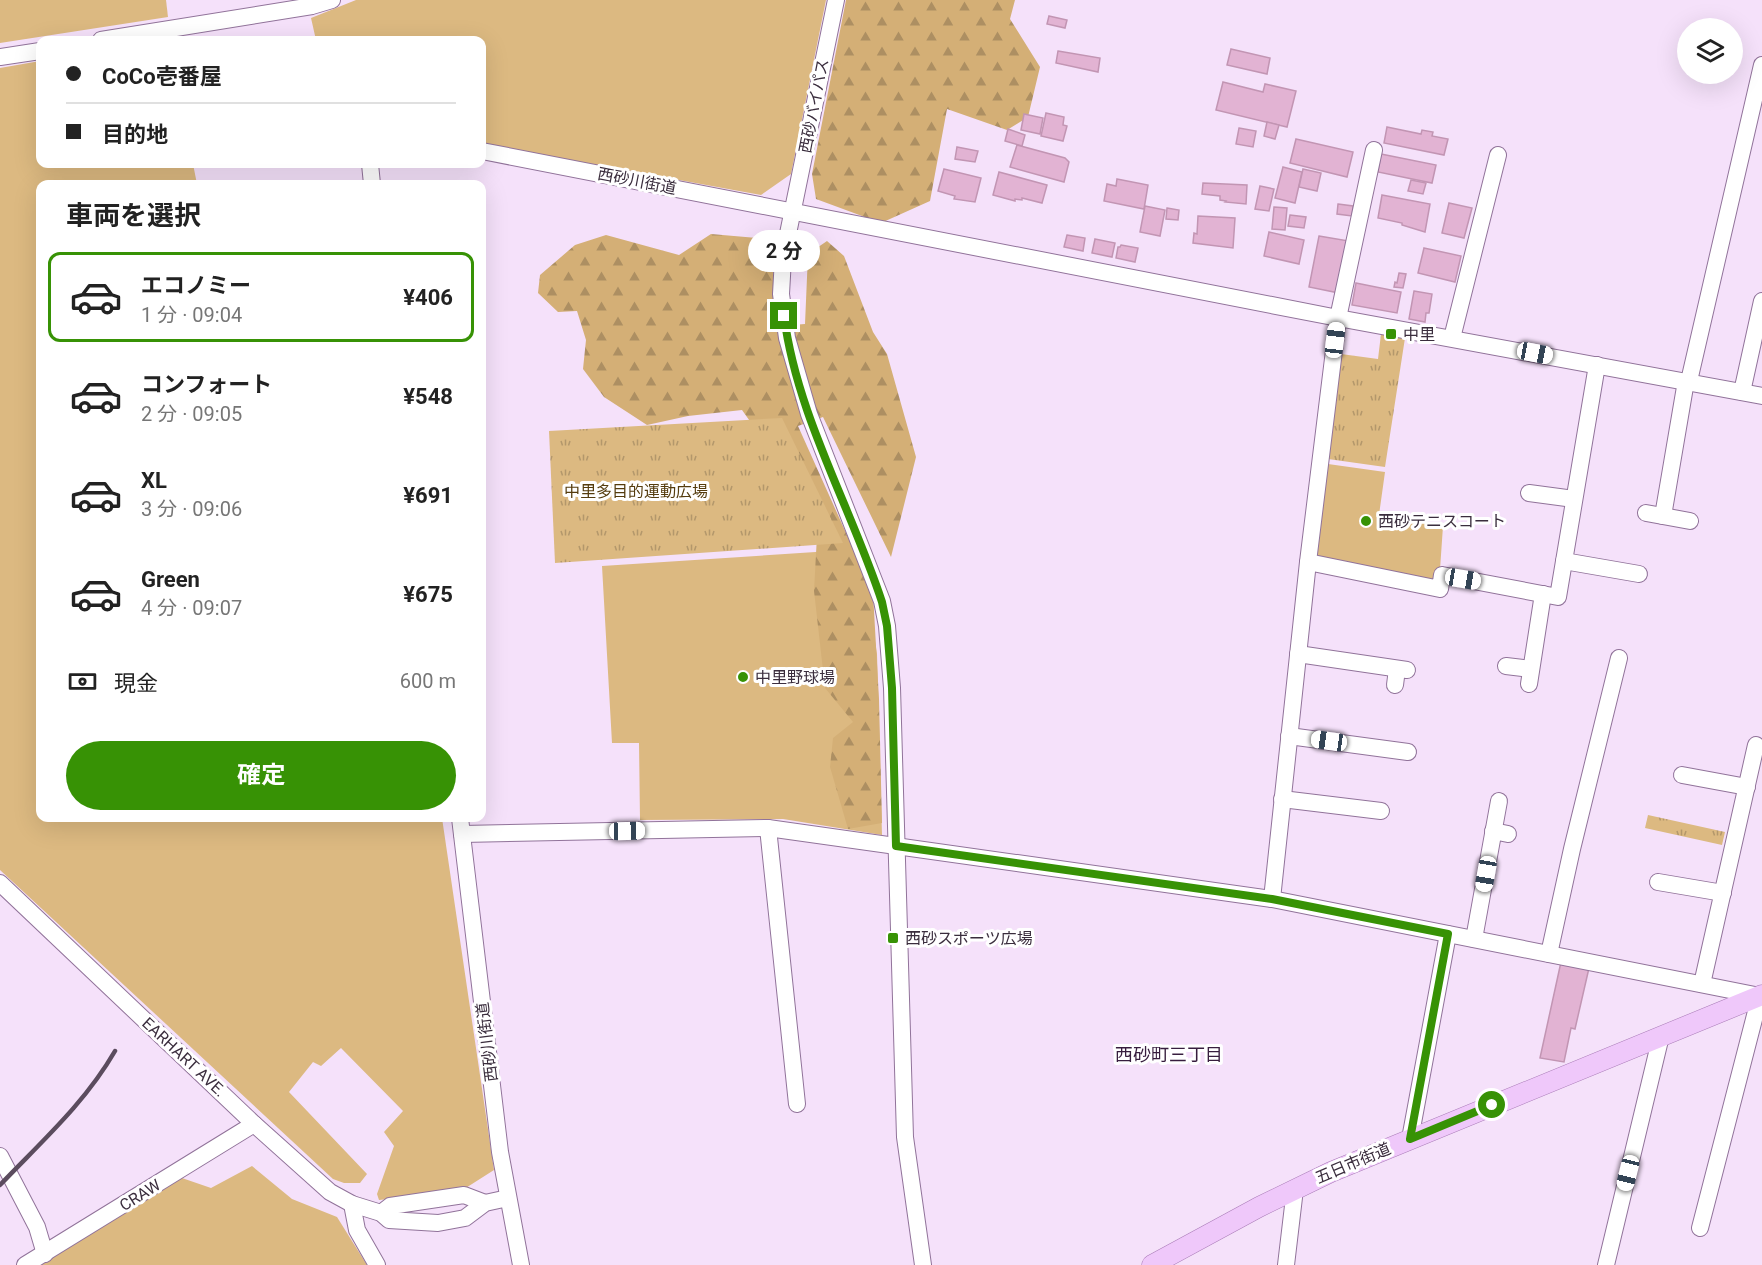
<!DOCTYPE html>
<html lang="ja">
<head>
<meta charset="utf-8">
<style>
	:root { --surface:#fff; --page:#f2f2f2; --text:#222; --muted:#767676; --line:#e0e0e0; --accent:#379205 }
	body { margin:0; font-family:Roboto,"Noto Sans JP",sans-serif; background:var(--page); color:var(--text); height:100vh; display:flex; flex-direction:column; font-size:22px; white-space:nowrap }
	* { box-sizing:border-box; margin:0 }
	p { font-size:20px; color:var(--muted) }
	.icon { flex:none; width:33px; height:33px; fill:none; stroke:currentColor; stroke-width:2; stroke-linecap:round; stroke-linejoin:round }
	.map { position:relative; flex:1; overflow:hidden }
	.side { position:absolute; left:36px; top:180px; width:450px; height:642px; display:flex; flex-direction:column; background:var(--surface); border-radius:12px; box-shadow:0 6px 24px #0002 }
	.side>* { flex:none }
	.guide { position:absolute; left:36px; top:36px; width:450px; height:132px; border-radius:12px; box-shadow:0 6px 24px #0002; display:grid; align-content:center; height:132px; padding:0 30px; background:var(--surface) }
	.controls { position:absolute; left:1677px; top:18px; display:grid; gap:12px }
	.controls a { display:grid; place-items:center; width:66px; height:66px; border-radius:50%; background:var(--surface); box-shadow:0 6px 24px #0002; font-size:30px }
	.end { position:absolute; width:27px; height:27px; margin:-14px; border:8px solid #379205; background:#fff; box-shadow:0 0 0 3px #fff }
	.from { border-radius:50% }
	.bubble { position:absolute; height:42px; border-radius:21px; background:var(--surface); box-shadow:0 6px 24px #0002; font-size:20px; font-weight:700; line-height:42px; text-align:center }
	.car { position:absolute; width:18px; height:36px; margin:-18px -9px; border-radius:8px; box-shadow:0 0 4px 2px #0007; background:linear-gradient(#fff 24%,#345 0 40%,#fff 0 76%,#345 0 86%,#fff 0) }
	.guide b { display:flex; align-items:center; gap:21px; height:57px; font-size:22px }
	.guide b+b { border-top:2px solid var(--line) }
	.guide i { width:15px; height:15px; background:var(--text) }
	ul { padding:0; list-style:none }
	li { display:flex; align-items:center; gap:18px; height:90px; margin:0 12px 9px; padding:0 18px; border:3px solid transparent; border-radius:12px }
	li div { flex:1 }
	li b { display:block; font-size:22px }
	li em { font-style:normal; font-weight:700 }
	li.active { border-color:var(--accent) }
	li>.icon { width:54px; height:54px; stroke-width:1.5 }
	h2 { padding:0 30px; font-size:27px; line-height:72px }
	.pay { display:flex; align-items:center; gap:15px; height:66px; padding:0 30px; font-size:22px }
	.pay p { margin-inline-start:auto }
	.primary-button { display:flex; gap:12px; margin-top:auto; padding:12px 30px }
	.primary-button a { flex:1; height:69px; border-radius:36px; background:var(--accent); color:#fff; font-size:24px; font-weight:700; line-height:69px; text-align:center }
	.map>svg:first-child { display:block }
	.grass { fill:#dcb981 }
	.forest { fill:url(#forest-firs) }
	.park { fill:url(#park-tufts) }
	.building { fill:#e2b3d3; stroke:#c295b3; stroke-width:1.5 }
	.lines { fill:none; stroke-linecap:round; stroke-linejoin:round }
	.minor-casing { stroke:#91739a; stroke-width:18 }
	.major-casing { stroke:#a87ab6; stroke-width:21 }
	.minor { stroke:#fff; stroke-width:16 }
	.major { stroke:#efc8fa; stroke-width:20 }
	.rail { stroke:#5b4c5e; stroke-width:4.5 }
	.route { stroke:#379205; stroke-width:8 }
	.poi-dot { fill:#379205; stroke:#fff; stroke-width:2 }
	.labels { text-anchor:middle; dominant-baseline:central; stroke-width:6; stroke-linejoin:round; paint-order:stroke }
	.street-label { font-size:16px; fill:#3a2d3d; stroke:#fff }
	.poi-label { font-size:16px; fill:#3a2d3d; stroke:#fff; text-anchor:start }
	.park-label { font-size:16px; fill:#553c0e; stroke:#fff }
	.neighbourhood-label { font-size:18px; fill:#371d3e; stroke:#fff }
</style>
</head>
<body>
<div class="map">
<svg width="1762" height="1265" viewBox="0 0 1762 1265">
	<defs>
		<pattern id="forest-firs" width="22" height="20" patternUnits="userSpaceOnUse" patternTransform="scale(1.5)"><rect width="22" height="20" fill="#d4af76"/><path d="M5 1l3.5 6h-7zM16 11l3.5 6h-7z" fill="#ad8f62"/></pattern>
		<pattern id="park-tufts" width="24" height="20" patternUnits="userSpaceOnUse" patternTransform="scale(1.5)"><rect width="24" height="20" fill="#dcb981"/><path d="M3 7l-1-3M5 7V3M7 7l1-3M15 17l-1-3M17 17v-4M19 17l1-3" fill="none" stroke="#b3976b"/></pattern>
	</defs>
	<rect width="100%" height="100%" fill="#f5e1fa"/>
	<!-- grass -->
	<g class="grass">
		<path d="M0,0H166L168,17L0,43Z"/>
		<path d="M356,0H826L791,174L761,195L482,144V40H316L311,18Z"/>
		<path d="M40,61V164H193L197,184H40V818H442L494,1170L461,1191L379,1200L377,1194L394,1146L384,1132L403,1111L341,1048L321,1066L313,1062L289,1092L367,1174L360,1183H344L333,1179L0,870V68Z"/>
		<path d="M1328,464L1385,472L1379,515L1443,526L1439,584L1317,558Z"/>
		<path d="M846,550L869,604L877,654L882,835L783,819L640,820L639,743H612L602,566Z"/>
		<path d="M252,1166L292,1199L337,1217L367,1265H26L179,1177L211,1188Z"/>
	</g>
	<!-- forest -->
	<g class="forest">
		<path d="M846,0H1015L1010,19L1040,67L1028,117L1007,130L947,109L930,201L881,223L816,199L812,174Z"/>
		<path d="M711,234L757,238L772,258L778,326L805,324L808,254L827,241L844,256L873,332L887,354L916,457L891,557L823,417L798,426L873,593L879,699L882,823L848,829L830,767L833,738L853,722L825,688L814,591L818,517L742,410L688,416L647,425L604,397L583,369L586,340L577,311L558,312L538,293L540,275L575,245L606,235L679,255Z"/>
	</g>
	<!-- park -->
	<g class="park">
		<path d="M1381,334L1405,338L1385,467L1328,459L1341,354L1378,359Z"/>
		<path d="M782,418L843,543L555,563L549,431Z"/>
		<path d="M1648,815L1725,832L1722,845L1645,828Z"/>
	</g>
	<!-- building -->
	<g class="building">
		<path d="M1049,16L1067,20L1065,28L1047,24Z"/>
		<path d="M1231,49L1270,58L1267,74L1227,65Z"/>
		<path d="M1058,51L1100,58L1098,72L1056,63Z"/>
		<path d="M1223,82L1263,92L1265,84L1296,91L1287,127L1216,110Z"/>
		<path d="M1046,113L1064,117L1063,125L1067,126L1063,141L1041,136Z"/>
		<path d="M1024,114L1043,118L1040,134L1021,130Z"/>
		<path d="M1267,122L1279,125L1275,139L1264,136Z"/>
		<path d="M1387,127L1421,134L1422,130L1433,132L1432,136L1448,139L1444,155L1384,143Z"/>
		<path d="M1239,128L1256,131L1253,147L1236,144Z"/>
		<path d="M1008,129L1025,135L1022,146L1005,141Z"/>
		<path d="M1296,139L1353,152L1347,177L1290,163Z"/>
		<path d="M1017,145L1065,158L1069,162L1064,182L1010,167Z"/>
		<path d="M957,147L978,151L975,162L955,159Z"/>
		<path d="M1381,154L1436,165L1432,183L1378,172Z"/>
		<path d="M1283,167L1302,172L1295,203L1275,198Z"/>
		<path d="M944,169L981,178L975,202L954,199L955,196L938,191Z"/>
		<path d="M1303,169L1321,173L1317,191L1299,187Z"/>
		<path d="M999,172L1047,185L1042,203L1022,198V200L1015,199V201L993,195Z"/>
		<path d="M1117,179L1148,185L1144,209L1104,201L1107,184L1116,186Z"/>
		<path d="M1411,180L1426,183L1423,194L1408,191Z"/>
		<path d="M1203,183L1247,185L1246,204L1225,202L1226,201L1220,200V196L1202,194Z"/>
		<path d="M1260,186L1274,189L1269,211L1255,209Z"/>
		<path d="M1382,195L1430,204L1425,232L1402,225V223L1378,218Z"/>
		<path d="M1449,203L1472,208L1464,238L1442,233Z"/>
		<path d="M1338,204L1353,206L1352,216L1337,214Z"/>
		<path d="M1145,206L1165,210L1160,236L1140,232Z"/>
		<path d="M1274,207L1287,208L1285,230L1272,229Z"/>
		<path d="M1167,208L1179,210L1178,220L1166,219Z"/>
		<path d="M1290,215L1306,217L1304,228L1288,226Z"/>
		<path d="M1198,216L1235,218L1233,248L1193,243L1194,233L1197,234Z"/>
		<path d="M1269,232L1304,240L1299,264L1264,256Z"/>
		<path d="M1067,235L1085,238L1083,251L1064,247Z"/>
		<path d="M1319,236L1349,241L1339,293L1309,287Z"/>
		<path d="M1095,239L1115,243L1112,257L1092,253Z"/>
		<path d="M1121,245L1138,248L1135,262L1116,258L1118,247H1120Z"/>
		<path d="M1424,248L1461,256L1455,282L1418,273Z"/>
		<path d="M1399,273L1406,274L1403,288L1394,287L1395,282L1397,283Z"/>
		<path d="M1356,283L1401,292L1397,313L1352,305Z"/>
		<path d="M1414,291L1432,294L1429,313H1426L1425,322L1409,319Z"/>
		<path d="M1561,962L1589,968L1575,1029L1571,1028L1564,1062L1540,1058Z"/>
	</g>
	<g class="lines">
		<defs>
			<g id="minor">
				<path d="M836,0L783,258L781,294L787,338L809,414L882,601L887,626L892,688L905,1137L923,1265"/>
				<path d="M101,40L312,6L332,0"/>
				<path d="M0,57L40,51"/>
				<path d="M482,151L1338,318L1762,396"/>
				<path d="M370,164L372,184"/>
				<path d="M1452,338L1498,155"/>
				<path d="M1689,381L1762,65"/>
				<path d="M1742,392L1762,301"/>
				<path d="M1529,493L1574,499"/>
				<path d="M1646,513L1690,521"/>
				<path d="M1663,516L1686,381"/>
				<path d="M1564,561L1639,574"/>
				<path d="M1308,562L1440,589L1442,575L1558,597L1597,365"/>
				<path d="M1298,654L1407,670"/>
				<path d="M1506,666L1531,669"/>
				<path d="M1529,684L1543,594"/>
				<path d="M1395,685L1397,669"/>
				<path d="M1289,736L1408,752"/>
				<path d="M1682,775L1747,787"/>
				<path d="M1282,799L1381,811"/>
				<path d="M460,818L500,1152L521,1265"/>
				<path d="M768,828L797,1104"/>
				<path d="M1493,831L1508,834"/>
				<path d="M462,834L768,828L1272,899L1760,996L1700,1228"/>
				<path d="M1658,882L1723,893"/>
				<path d="M0,883L254,1124L330,1192L352,1204L381,1213L389,1220L438,1223L465,1218L485,1203L508,1198"/>
				<path d="M1272,899L1308,562L1338,318L1374,150"/>
				<path d="M1474,939L1499,801"/>
				<path d="M1549,954L1572,849L1619,658"/>
				<path d="M1702,984L1756,745"/>
				<path d="M1410,1139L1448,934"/>
				<path d="M0,1156L37,1227L45,1254"/>
				<path d="M352,1204L357,1230L377,1265"/>
				<path d="M381,1213L390,1206L464,1195L485,1203"/>
				<path d="M25,1265L254,1124"/>
				<path d="M1286,1265L1295,1189"/>
				<path d="M1606,1265L1661,1036"/>
			</g>
			<path id="major" d="M1152,1265L1259,1207L1331,1172L1762,995"/>
		</defs>
		<!-- minor casing -->
		<use href="#minor" class="minor-casing"/>
		<!-- major casing -->
		<use href="#major" class="major-casing"/>
		<!-- minor -->
		<use href="#minor" class="minor"/>
		<!-- major -->
		<use href="#major" class="major"/>
		<!-- rail -->
		<path class="rail" d="M0,1185C41,1142 85,1103 115,1051"/>
	</g>
	<g class="lines">
		<!-- route -->
		<path class="route" d="M784,316C797,416 851,507 882,602L887,626L892,688L896,846L1272,899L1448,934L1410,1139L1492,1105"/>
	</g>
	<!-- markers -->
	<g class="poi-dot">
		<rect x="1385" y="328" width="12" height="12" rx="3"/>
		<circle cx="1366" cy="521" r="6"/>
		<circle cx="743" cy="677" r="6"/>
		<rect x="887" y="932" width="12" height="12" rx="3"/>
	</g>
	<g class="labels">
		<!-- street labels -->
		<g class="street-label">
			<text transform="translate(814 106) rotate(-79)">西砂バイパス</text>
			<text transform="translate(637 181) rotate(11)">西砂川街道</text>
			<text transform="translate(487 1042) rotate(-97)">西砂川街道</text>
			<text transform="translate(184 1057) rotate(43)">EARHART AVE.</text>
			<text transform="translate(1353 1163) rotate(-23)">五日市街道</text>
			<text transform="translate(140 1195) rotate(-32)">CRAW</text>
		</g>
		<!-- poi labels -->
		<g class="poi-label">
			<text x="1403" y="334">中里</text>
			<text x="1378" y="521">西砂テニスコート</text>
			<text x="755" y="677">中里野球場</text>
			<text x="905" y="938">西砂スポーツ広場</text>
		</g>
		<!-- park labels -->
		<g class="park-label">
			<text x="636" y="491">中里多目的運動広場</text>
		</g>
		<!-- neighbourhood labels -->
		<g class="neighbourhood-label">
			<text x="1169" y="1054">西砂町三丁目</text>
		</g>
	</g>
</svg>
<div class="controls">
<a><svg class="icon" aria-label="layers" viewBox="0 0 24 24"><path d="M12 4l9 5-9 5-9-5zM3 14l9 5 9-5"/></svg></a>
</div>
<i class="end from" style="left:1492px;top:1105px"></i>
<i class="end" style="left:784px;top:316px"></i>
<div class="bubble" style="left:748px;top:230px;width:72px">2 分</div>
<i class="car" style="left:1335px;top:340px;rotate:7deg"></i>
<i class="car" style="left:1535px;top:353px;rotate:101deg"></i>
<i class="car" style="left:1463px;top:579px;rotate:100deg"></i>
<i class="car" style="left:1329px;top:741px;rotate:278deg"></i>
<i class="car" style="left:627px;top:831px;rotate:89deg"></i>
<i class="car" style="left:1486px;top:874px;rotate:190deg"></i>
<i class="car" style="left:1628px;top:1173px;rotate:194deg"></i>
<div class="guide">
<b><i class="from"></i>CoCo壱番屋</b>
<b><i></i>目的地</b>
</div>
<section class="side">
<h2>車両を選択</h2>
<ul>
<li class="active"><svg class="icon" aria-label="car" viewBox="0 0 24 24"><path d="M5 17H2v-5l4-1 3-4h7l3 4 3 1v5h-3M9 17h6M6 11h13"/><circle cx="7" cy="17" r="2"/><circle cx="17" cy="17" r="2"/></svg><div><b>エコノミー</b><p>1 分 · 09:04</p></div><em>¥406</em></li>
<li><svg class="icon" aria-label="car" viewBox="0 0 24 24"><path d="M5 17H2v-5l4-1 3-4h7l3 4 3 1v5h-3M9 17h6M6 11h13"/><circle cx="7" cy="17" r="2"/><circle cx="17" cy="17" r="2"/></svg><div><b>コンフォート</b><p>2 分 · 09:05</p></div><em>¥548</em></li>
<li><svg class="icon" aria-label="car" viewBox="0 0 24 24"><path d="M5 17H2v-5l4-1 3-4h7l3 4 3 1v5h-3M9 17h6M6 11h13"/><circle cx="7" cy="17" r="2"/><circle cx="17" cy="17" r="2"/></svg><div><b>XL</b><p>3 分 · 09:06</p></div><em>¥691</em></li>
<li><svg class="icon" aria-label="car" viewBox="0 0 24 24"><path d="M5 17H2v-5l4-1 3-4h7l3 4 3 1v5h-3M9 17h6M6 11h13"/><circle cx="7" cy="17" r="2"/><circle cx="17" cy="17" r="2"/></svg><div><b>Green</b><p>4 分 · 09:07</p></div><em>¥675</em></li>
</ul>
<div class="pay"><svg class="icon" aria-label="cash" viewBox="0 0 24 24"><path d="M3 7h18v10H3z"/><circle cx="12" cy="12" r="2"/></svg>現金<p>600 m</p></div>
<div class="primary-button"><a>確定</a></div>
</section>
</div>
</body>
</html>
